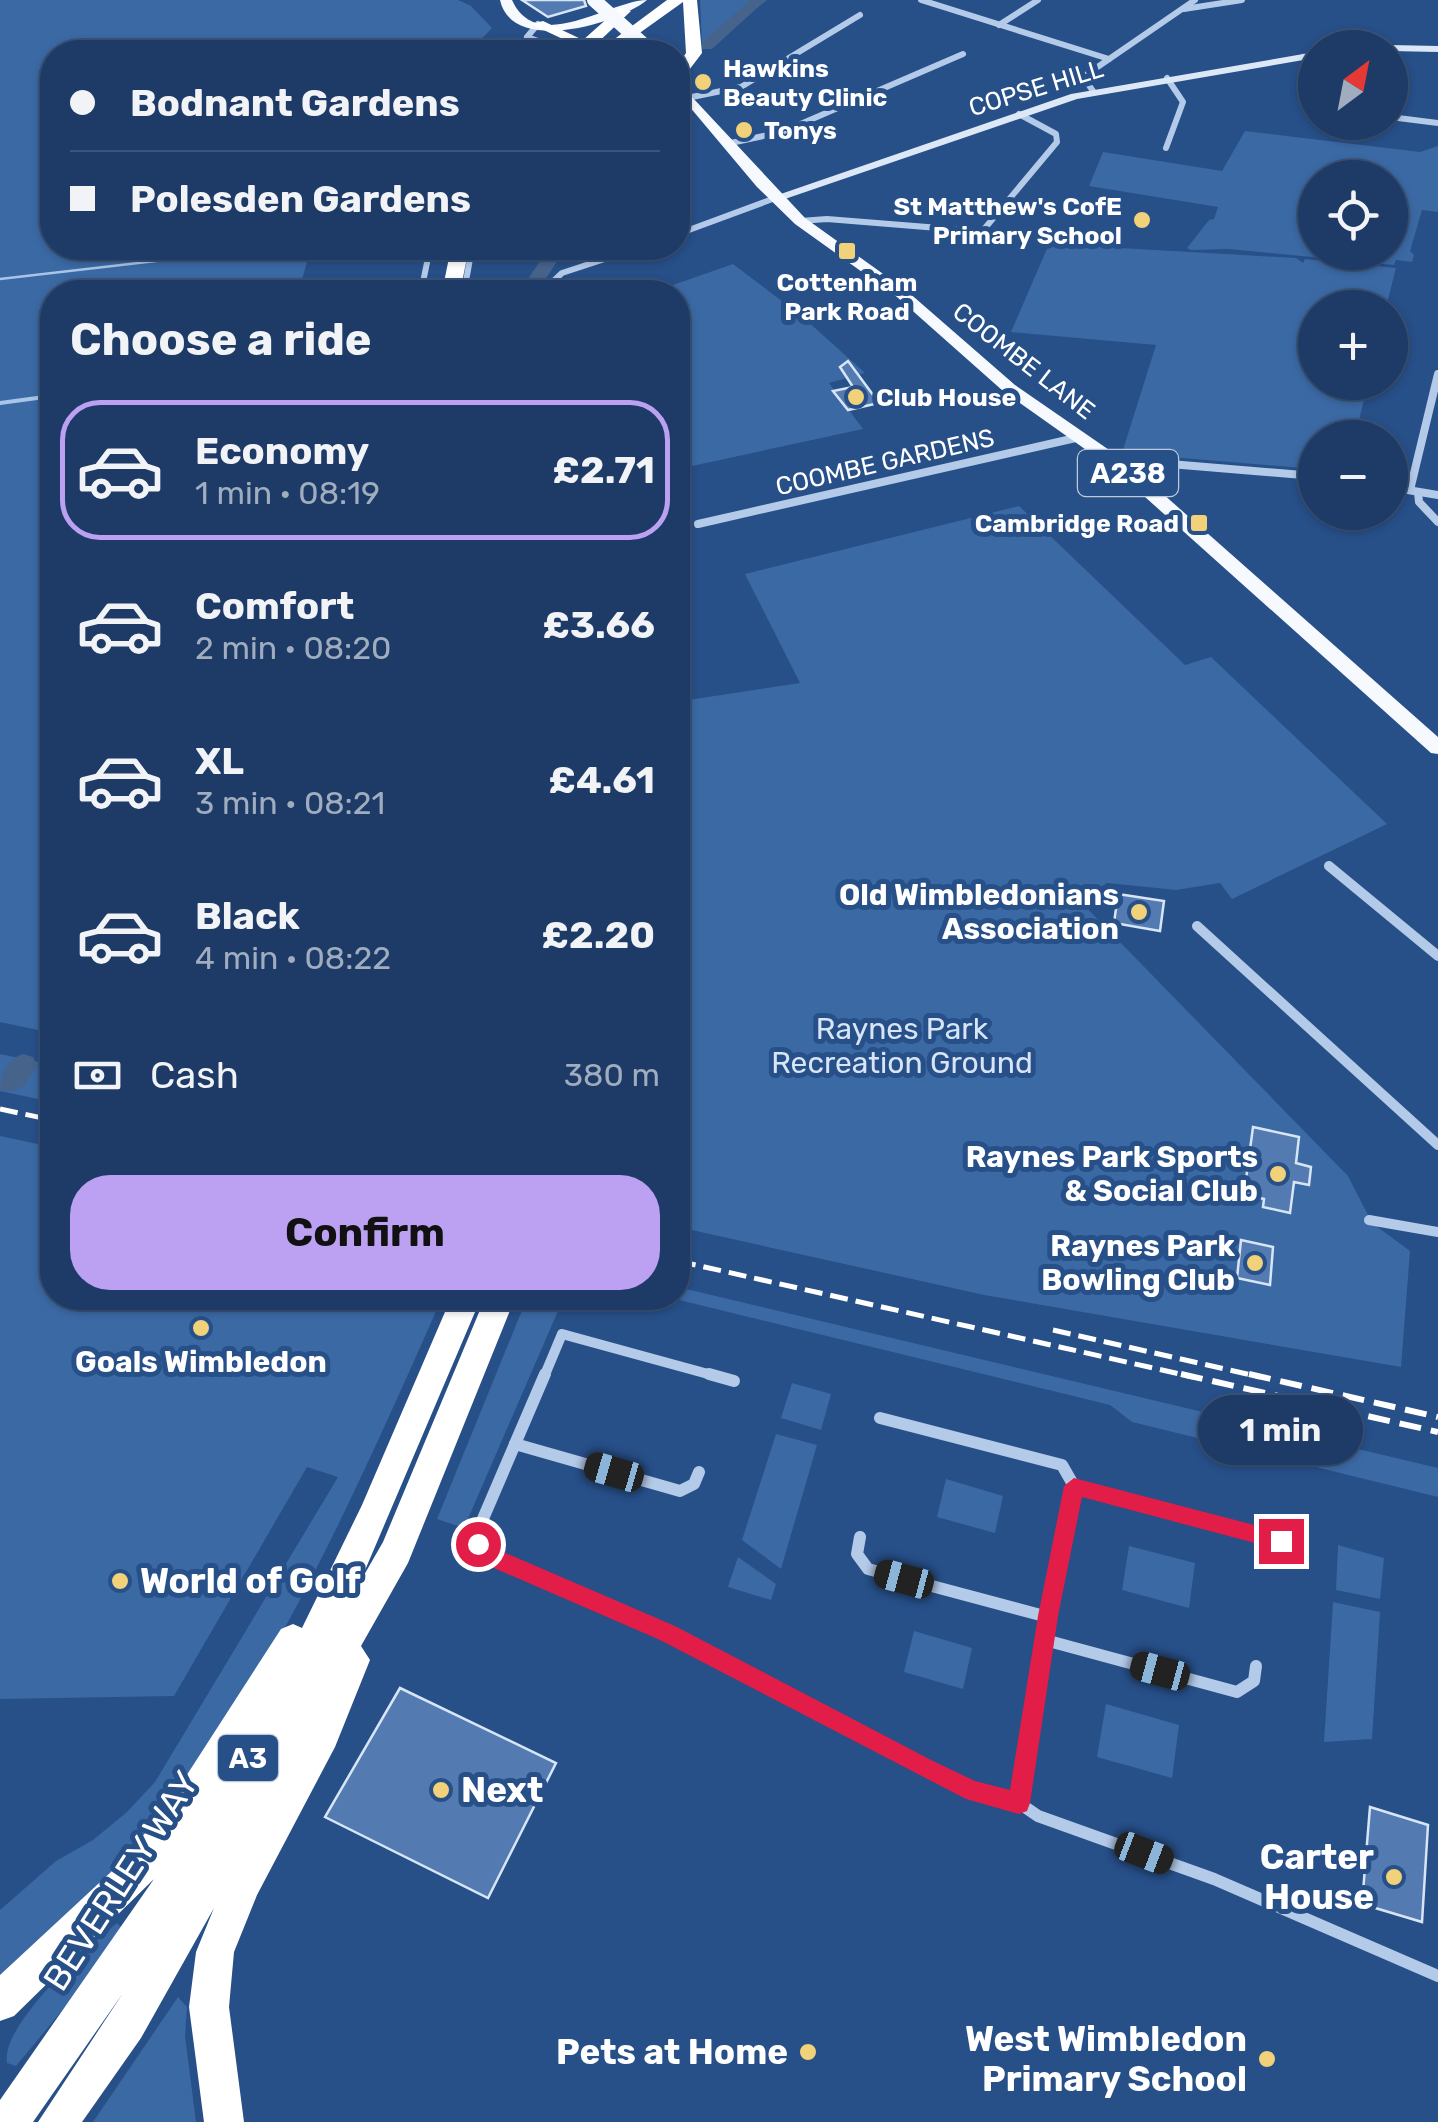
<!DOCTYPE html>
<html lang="en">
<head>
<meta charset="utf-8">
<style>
	:root { --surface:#1d3b66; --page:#2a466f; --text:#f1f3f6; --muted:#a0adbf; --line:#3b557a; --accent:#bca0f2 }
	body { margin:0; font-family:Rubik,sans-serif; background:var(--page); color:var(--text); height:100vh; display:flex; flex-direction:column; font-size:38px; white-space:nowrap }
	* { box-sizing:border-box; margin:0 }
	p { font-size:32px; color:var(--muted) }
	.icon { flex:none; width:55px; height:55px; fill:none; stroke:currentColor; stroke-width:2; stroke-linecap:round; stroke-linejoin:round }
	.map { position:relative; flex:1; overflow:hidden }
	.details { position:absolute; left:40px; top:280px; width:650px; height:1030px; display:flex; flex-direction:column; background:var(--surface); border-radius:40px; box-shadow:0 2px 8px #0004,0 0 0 2px var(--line) }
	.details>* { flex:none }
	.guide { position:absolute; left:40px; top:40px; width:650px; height:220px; border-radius:40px; box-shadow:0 2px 8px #0004,0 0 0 2px var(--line); display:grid; align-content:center; height:220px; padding:0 30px; background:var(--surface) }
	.needle { width:65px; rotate:32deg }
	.controls { position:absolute; left:1298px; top:30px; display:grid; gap:20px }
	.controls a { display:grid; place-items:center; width:110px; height:110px; border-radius:50%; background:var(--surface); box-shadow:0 2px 8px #0004,0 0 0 2px var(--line); font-size:50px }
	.end { position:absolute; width:45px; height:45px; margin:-22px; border:12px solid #e11d48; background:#fff; box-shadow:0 0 0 5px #fff }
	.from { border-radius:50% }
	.bubble { position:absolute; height:70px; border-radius:35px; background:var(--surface); box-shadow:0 2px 8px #0004,0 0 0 2px var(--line); font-size:32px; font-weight:700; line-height:70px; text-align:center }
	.car { position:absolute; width:30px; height:60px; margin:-30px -15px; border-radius:12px; box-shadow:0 0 8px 2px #0007; background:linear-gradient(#222 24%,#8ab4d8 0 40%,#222 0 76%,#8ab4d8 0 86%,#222 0) }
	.guide b { display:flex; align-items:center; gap:35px; height:95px; font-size:38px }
	.guide b+b { border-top:2px solid var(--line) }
	.guide i { width:25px; height:25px; background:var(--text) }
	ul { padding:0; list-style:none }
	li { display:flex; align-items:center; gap:30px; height:140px; margin:0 20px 15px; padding:0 10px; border:5px solid transparent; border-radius:40px }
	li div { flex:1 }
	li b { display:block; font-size:38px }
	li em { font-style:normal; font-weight:700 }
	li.on { border-color:var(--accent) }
	li>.icon { width:90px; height:90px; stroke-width:1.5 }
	h2 { padding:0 30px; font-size:45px; line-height:120px }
	.pay { display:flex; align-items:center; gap:25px; height:110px; padding:0 30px; font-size:38px }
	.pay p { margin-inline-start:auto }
	.cta { display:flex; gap:20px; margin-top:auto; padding:20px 30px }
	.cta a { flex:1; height:115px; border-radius:40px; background:var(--accent); color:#111; font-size:40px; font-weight:700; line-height:115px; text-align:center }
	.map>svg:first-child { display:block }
	.green { fill:#3b69a4; fill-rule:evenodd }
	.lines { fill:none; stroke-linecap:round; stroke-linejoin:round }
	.stream-far1 { stroke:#a8c5e9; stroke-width:2.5 }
	.stream { stroke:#a8c5e9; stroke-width:4 }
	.river { fill:#46638b; fill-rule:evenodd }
	.building { fill:#537bb1; stroke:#d7e5f7; stroke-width:2.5 }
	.street-far3 { stroke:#b3cae9; stroke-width:6 }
	.street-far2 { stroke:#b3cae9; stroke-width:8 }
	.street-far1 { stroke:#b3cae9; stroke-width:10 }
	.street { stroke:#b3cae9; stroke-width:12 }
	.secondary { fill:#dde8f7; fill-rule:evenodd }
	.primary { fill:#f6f9fe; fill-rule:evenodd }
	.highway { fill:#fff; fill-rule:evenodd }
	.rail-far1 { stroke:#fff; stroke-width:5; stroke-dasharray:18 8; stroke-linecap:butt }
	.rail { stroke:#fff; stroke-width:6; stroke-dasharray:22 10; stroke-linecap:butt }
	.primary-bridge { stroke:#f6f9fe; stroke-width:14 }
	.route { fill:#e11d48 }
	.poi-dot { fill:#f1d179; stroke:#274f88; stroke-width:4 }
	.labels { text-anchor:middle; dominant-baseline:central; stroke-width:10; stroke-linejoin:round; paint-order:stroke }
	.far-poi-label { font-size:25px; font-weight:bold; fill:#fff; stroke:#274f88; text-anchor:start }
	.far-street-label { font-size:25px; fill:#fff; stroke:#274f88 }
	.shield { fill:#274f88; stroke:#becadb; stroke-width:2.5 }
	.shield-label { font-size:28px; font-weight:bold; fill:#fff }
	.poi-label { font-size:30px; font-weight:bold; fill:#fff; stroke:#274f88; text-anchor:end }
	.park-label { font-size:30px; fill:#d7e5f7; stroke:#274f88 }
	.near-poi-label { font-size:35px; font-weight:bold; fill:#fff; stroke:#274f88; text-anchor:end }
	.near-street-label { font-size:35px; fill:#fff; stroke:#274f88 }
</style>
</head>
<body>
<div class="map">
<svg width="1438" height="2122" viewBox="0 0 1438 2122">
	<rect width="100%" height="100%" fill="#274f88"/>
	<!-- green -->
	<g class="green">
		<path d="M0,0H458L471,6L492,28L469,52H52V248H311L301,283L303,292H52V1033L0,1022Z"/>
		<path d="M700,0H767L748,15L737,13L702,44Z"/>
		<path d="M1245,131L1420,152L1438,146V212L1422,210L1410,251L1414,255L1412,262L1396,260L1394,265L1229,249L1191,250L1187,248L1209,220L1214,219L1218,207L1089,186L1103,152L1222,171ZM1315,178H1390V252H1315Z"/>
		<path d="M1049,244L1296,258L1303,263L1305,259L1396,268L1386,307L1315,308V382L1368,383L1355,437L1315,438V469L1122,453L1156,345L1011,332Z"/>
		<path d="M733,264L804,318L865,373L829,383L863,429L678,469V292H653Z"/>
		<path d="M1019,506L1185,665L1211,657L1387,824L1232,899L1220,883L1176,890L1107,883L1080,901L1348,1176L1372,1223L1410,1251L1401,1367L984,1295L678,1227V697L688,700L800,683L745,574Z"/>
		<path d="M0,1054L52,1065V1102L0,1091Z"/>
		<path d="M0,1136L52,1147V1298H442C357,1489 272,1686 137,1849C97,1896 45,1938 0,1981V1910L56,1861L93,1840L127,1812L155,1782L338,1477L307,1467L174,1696L0,1699Z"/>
		<path d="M678,1287L1438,1468V1497L1132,1422L1110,1405L671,1298H678Z"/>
		<path d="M527,1298H551L558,1311L464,1528L437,1519Z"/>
		<path d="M792,1383L831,1394L821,1430L781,1418Z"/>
		<path d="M776,1434L817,1445L781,1569L742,1540Z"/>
		<path d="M946,1479L1003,1496L995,1533L937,1517Z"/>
		<path d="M1338,1545L1384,1558L1380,1599L1336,1590Z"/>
		<path d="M1129,1546L1195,1563L1189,1608L1122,1590Z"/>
		<path d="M738,1557L776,1584L771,1600L728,1587Z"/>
		<path d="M1333,1602L1380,1612L1372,1739L1324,1742Z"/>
		<path d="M914,1631L972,1648L963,1689L904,1672Z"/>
		<path d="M1106,1704L1179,1725L1172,1778L1097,1757Z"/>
		<path d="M117,1923L121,1927L65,2007L16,2066L7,2063C0,2025 89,1946 117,1923Z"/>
		<path d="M178,1997L187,2007L185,2036L196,2122H93Z"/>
	</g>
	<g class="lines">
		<!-- stream-far1 -->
		<path class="stream-far1" d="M0,279L173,259L220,248"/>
		<!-- stream -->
		<path class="stream" d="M0,403L52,396"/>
		<!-- river -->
		<g class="river">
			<path d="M750,0H766L712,49H702V43Z"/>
			<path d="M549,248H566L537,292H519Z"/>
			<path d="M52,1007V1029H51L41,1026L38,1019L42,1010Z"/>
			<path d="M23,1054L33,1057L37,1065C28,1081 21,1096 1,1090C0,1074 7,1059 23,1054Z"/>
		</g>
	</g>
	<!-- building -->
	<g class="building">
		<path d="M522,0H584L586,6L548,17Z"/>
		<path d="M848,361L879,403L848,410L833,391L853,387L840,367Z"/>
		<path d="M1118,894L1164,901L1160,931L1114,923Z"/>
		<path d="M1253,1127L1299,1137L1296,1163L1311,1167L1309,1185L1294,1182L1290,1213L1263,1207L1264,1199L1244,1194Z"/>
		<path d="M1241,1240L1273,1247L1270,1285L1237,1278Z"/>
		<path d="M400,1688L556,1763L488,1898L325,1817Z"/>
		<path d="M1370,1807L1428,1825L1422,1922L1362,1904Z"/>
	</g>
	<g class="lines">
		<!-- street-far3 -->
		<g class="street-far3">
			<path d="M921,0L1109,59"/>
			<path d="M1184,9L1242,0"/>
			<path d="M538,24L527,37L569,52"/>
			<path d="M999,25L1038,0"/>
			<path d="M1303,57L1315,69"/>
			<path d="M1315,80L1307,103L1315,106"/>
			<path d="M1093,91L1083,77L1195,0"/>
			<path d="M687,98L741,87L860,15"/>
			<path d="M1390,117L1438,123"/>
			<path d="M726,144L782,132L963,54"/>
			<path d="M1166,148L1183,102L1167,78"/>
			<path d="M800,221L827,219L1088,240"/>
			<path d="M678,234L778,197"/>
			<path d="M980,234L1057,142L1056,134L1019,114"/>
			<path d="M421,292L430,248"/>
			<path d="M464,292L472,248"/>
			<path d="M542,292L562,273L638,248"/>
		</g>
		<!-- street-far2 -->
		<g class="street-far2">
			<path d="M1122,467L1146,462L1315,476"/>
			<path d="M1390,487L1438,495"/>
			<path d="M1410,490L1438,374"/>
			<path d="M1418,492L1419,502L1438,522"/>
			<path d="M698,524L1080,437"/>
			<path d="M678,646L683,645"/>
		</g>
		<!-- street-far1 -->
		<g class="street-far1">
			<path d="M1329,866L1438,956"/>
			<path d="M1197,926L1438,1145"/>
			<path d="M1369,1220L1438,1232"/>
			<path d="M544,1377L562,1334L719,1377"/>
		</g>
		<!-- street -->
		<g class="street">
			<path d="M545,1374L479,1528L478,1544L494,1558L667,1633L974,1791L1019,1803L1038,1816L1214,1879L1438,1976"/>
			<path d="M709,1374L734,1381"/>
			<path d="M880,1418L1062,1465L1074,1486L1281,1541"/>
			<path d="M515,1444L680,1491L694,1484L699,1472"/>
			<path d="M860,1537L857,1554L868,1569L1048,1617"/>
			<path d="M1045,1640L1237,1692L1254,1681L1256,1666"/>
			<path d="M1019,1803L1048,1617L1074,1486"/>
		</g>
		<!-- secondary -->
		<g class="secondary">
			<path d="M1390,45L1438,46V52L1390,51V48H1385Z"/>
			<path d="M1315,52V58L1077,99L782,200L772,197L1071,94Z"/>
		</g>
		<!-- primary -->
		<g class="primary">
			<path d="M500,0H512C537,56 611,0 647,0C618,24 512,55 500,0Z"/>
			<path d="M678,82L805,218L907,291L1015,385L1128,463L1438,737V754L1431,753L1116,471L1003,391L897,297L795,224L757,187L678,93Z"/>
		</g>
		<!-- highway -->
		<g class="highway">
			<path d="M667,0H697L702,53L683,78L678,80V65L686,53L683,2L613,52H597Z"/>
			<path d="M619,8L631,11L588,52H574L569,42L531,24L543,21L583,40Z"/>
			<path d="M451,248H469L460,292H442Z"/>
			<path d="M451,1298H481L360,1582L383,1542L485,1298H515L408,1563L361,1646L370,1660L335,1747L257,1895L234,1952L229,2007L244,2122H204L189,2007L196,1952L214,1908L141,2038L82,2122H38L123,1993L33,2122H0V2100L154,1879L14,2016L0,2021V1975L111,1872L161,1815L281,1629L293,1624L302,1628L362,1505Z"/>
		</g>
		<!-- rail-far1 -->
		<g class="rail-far1">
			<path d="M0,1109L52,1120"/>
			<path d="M678,1261L1193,1377"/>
			<path d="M1053,1330L1260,1377"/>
		</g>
		<!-- rail -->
		<g class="rail">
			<path d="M1181,1374L1438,1432"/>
			<path d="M1249,1374L1438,1417"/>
		</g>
		<!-- primary-bridge -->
		<path class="primary-bridge" d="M594,0L652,52"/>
	</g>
	<!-- route -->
	<path class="route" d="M1074,1478L1281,1532L1291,1541L1281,1550L1082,1497L1058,1616L1030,1803L1027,1811L1019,1814L966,1799L660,1640L487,1565L469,1544L478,1535L501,1551L675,1626L933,1761L975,1781L1010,1790L1038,1616L1064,1486Z"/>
	<!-- markers -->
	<g class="poi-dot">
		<circle cx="703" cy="82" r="10"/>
		<circle cx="744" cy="130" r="10"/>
		<circle cx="1142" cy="220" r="10"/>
		<rect x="837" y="241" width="20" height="20" rx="5"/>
		<circle cx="856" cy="397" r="10"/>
		<rect x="1189" y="513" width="20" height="20" rx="5"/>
		<circle cx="1139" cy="912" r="10"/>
		<circle cx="1278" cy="1174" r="10"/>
		<circle cx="1255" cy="1263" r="10"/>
		<circle cx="201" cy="1328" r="10"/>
		<circle cx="120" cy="1581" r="10"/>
		<circle cx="441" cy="1790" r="10"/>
		<circle cx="1394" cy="1877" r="10"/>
		<circle cx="808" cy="2052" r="10"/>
		<circle cx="1267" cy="2059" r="10"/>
	</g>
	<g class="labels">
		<!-- far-poi labels -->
		<g class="far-poi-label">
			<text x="723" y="68">Hawkins<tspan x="723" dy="29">Beauty Clinic</tspan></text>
			<text x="764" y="130">Tonys</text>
			<text x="1122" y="206" text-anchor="end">St Matthew's CofE<tspan x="1122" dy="29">Primary School</tspan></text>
			<text x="847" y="282" text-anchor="middle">Cottenham<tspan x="847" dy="29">Park Road</tspan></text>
			<text x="876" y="397">Club House</text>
			<text x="1179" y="523" text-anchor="end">Cambridge Road</text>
		</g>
		<!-- far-street labels -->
		<g class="far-street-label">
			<text transform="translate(1036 88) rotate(-17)">COPSE HILL</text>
			<text transform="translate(1024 361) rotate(38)">COOMBE LANE</text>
			<text transform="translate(885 462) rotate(-13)">COOMBE GARDENS</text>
		</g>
		<!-- shield labels -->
		<g class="shield">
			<rect x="1078" y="450" width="100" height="46" rx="8"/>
			<rect x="218" y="1735" width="60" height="46" rx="8"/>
		</g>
		<g class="shield-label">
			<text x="1128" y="473">A238</text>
			<text x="248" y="1758">A3</text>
		</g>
		<!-- poi labels -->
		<g class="poi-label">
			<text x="1119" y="895">Old Wimbledonians<tspan x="1119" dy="34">Association</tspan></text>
			<text x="1258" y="1157">Raynes Park Sports<tspan x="1258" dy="34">&amp; Social Club</tspan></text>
			<text x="1235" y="1246">Raynes Park<tspan x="1235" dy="34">Bowling Club</tspan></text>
			<text x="201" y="1362" text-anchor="middle">Goals Wimbledon</text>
		</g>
		<!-- park labels -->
		<g class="park-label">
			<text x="902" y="1029">Raynes Park<tspan x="902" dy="34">Recreation Ground</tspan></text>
		</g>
		<!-- near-poi labels -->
		<g class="near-poi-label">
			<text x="140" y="1581" text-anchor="start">World of Golf</text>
			<text x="461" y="1790" text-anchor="start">Next</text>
			<text x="1374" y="1857">Carter<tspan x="1374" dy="40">House</tspan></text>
			<text x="1247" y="2039">West Wimbledon<tspan x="1247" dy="40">Primary School</tspan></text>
			<text x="788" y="2052">Pets at Home</text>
		</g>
		<!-- near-street labels -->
		<g class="near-street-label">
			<text transform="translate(121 1881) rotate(-57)">BEVERLEY WAY</text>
		</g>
	</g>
</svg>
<div class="controls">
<a><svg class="needle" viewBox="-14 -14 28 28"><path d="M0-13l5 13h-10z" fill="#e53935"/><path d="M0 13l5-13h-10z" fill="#a0adbf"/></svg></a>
<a><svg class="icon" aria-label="locate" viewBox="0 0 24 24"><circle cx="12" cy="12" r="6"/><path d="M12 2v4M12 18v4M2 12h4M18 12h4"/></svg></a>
<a>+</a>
<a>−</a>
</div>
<i class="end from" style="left:478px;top:1544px"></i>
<i class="end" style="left:1281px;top:1541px"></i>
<div class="bubble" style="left:1198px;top:1395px;width:165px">1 min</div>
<i class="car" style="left:614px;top:1472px;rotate:286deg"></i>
<i class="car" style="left:904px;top:1579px;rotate:285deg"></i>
<i class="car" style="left:1160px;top:1671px;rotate:285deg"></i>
<i class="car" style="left:1144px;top:1853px;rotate:111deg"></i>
<div class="guide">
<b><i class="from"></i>Bodnant Gardens</b>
<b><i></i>Polesden Gardens</b>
</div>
<section class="details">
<h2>Choose a ride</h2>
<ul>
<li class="on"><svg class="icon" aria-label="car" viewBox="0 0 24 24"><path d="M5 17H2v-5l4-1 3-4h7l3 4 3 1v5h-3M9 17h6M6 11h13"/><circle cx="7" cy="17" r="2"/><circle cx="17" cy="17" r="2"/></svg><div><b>Economy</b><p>1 min · 08:19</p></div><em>£2.71</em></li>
<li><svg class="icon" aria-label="car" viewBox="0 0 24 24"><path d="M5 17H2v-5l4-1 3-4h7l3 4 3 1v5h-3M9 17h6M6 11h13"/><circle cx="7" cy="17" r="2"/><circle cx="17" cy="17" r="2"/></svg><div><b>Comfort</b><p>2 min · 08:20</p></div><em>£3.66</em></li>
<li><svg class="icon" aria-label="car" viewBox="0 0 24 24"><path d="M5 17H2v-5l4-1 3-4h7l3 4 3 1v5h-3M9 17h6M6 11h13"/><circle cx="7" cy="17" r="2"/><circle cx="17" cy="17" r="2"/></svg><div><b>XL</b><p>3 min · 08:21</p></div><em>£4.61</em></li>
<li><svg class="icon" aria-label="car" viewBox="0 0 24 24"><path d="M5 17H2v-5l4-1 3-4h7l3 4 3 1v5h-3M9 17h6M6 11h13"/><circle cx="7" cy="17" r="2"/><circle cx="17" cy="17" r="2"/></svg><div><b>Black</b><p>4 min · 08:22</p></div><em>£2.20</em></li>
</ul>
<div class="pay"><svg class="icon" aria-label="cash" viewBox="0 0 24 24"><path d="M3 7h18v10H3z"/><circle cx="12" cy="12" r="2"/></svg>Cash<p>380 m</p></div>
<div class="cta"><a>Confirm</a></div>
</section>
</div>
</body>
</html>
